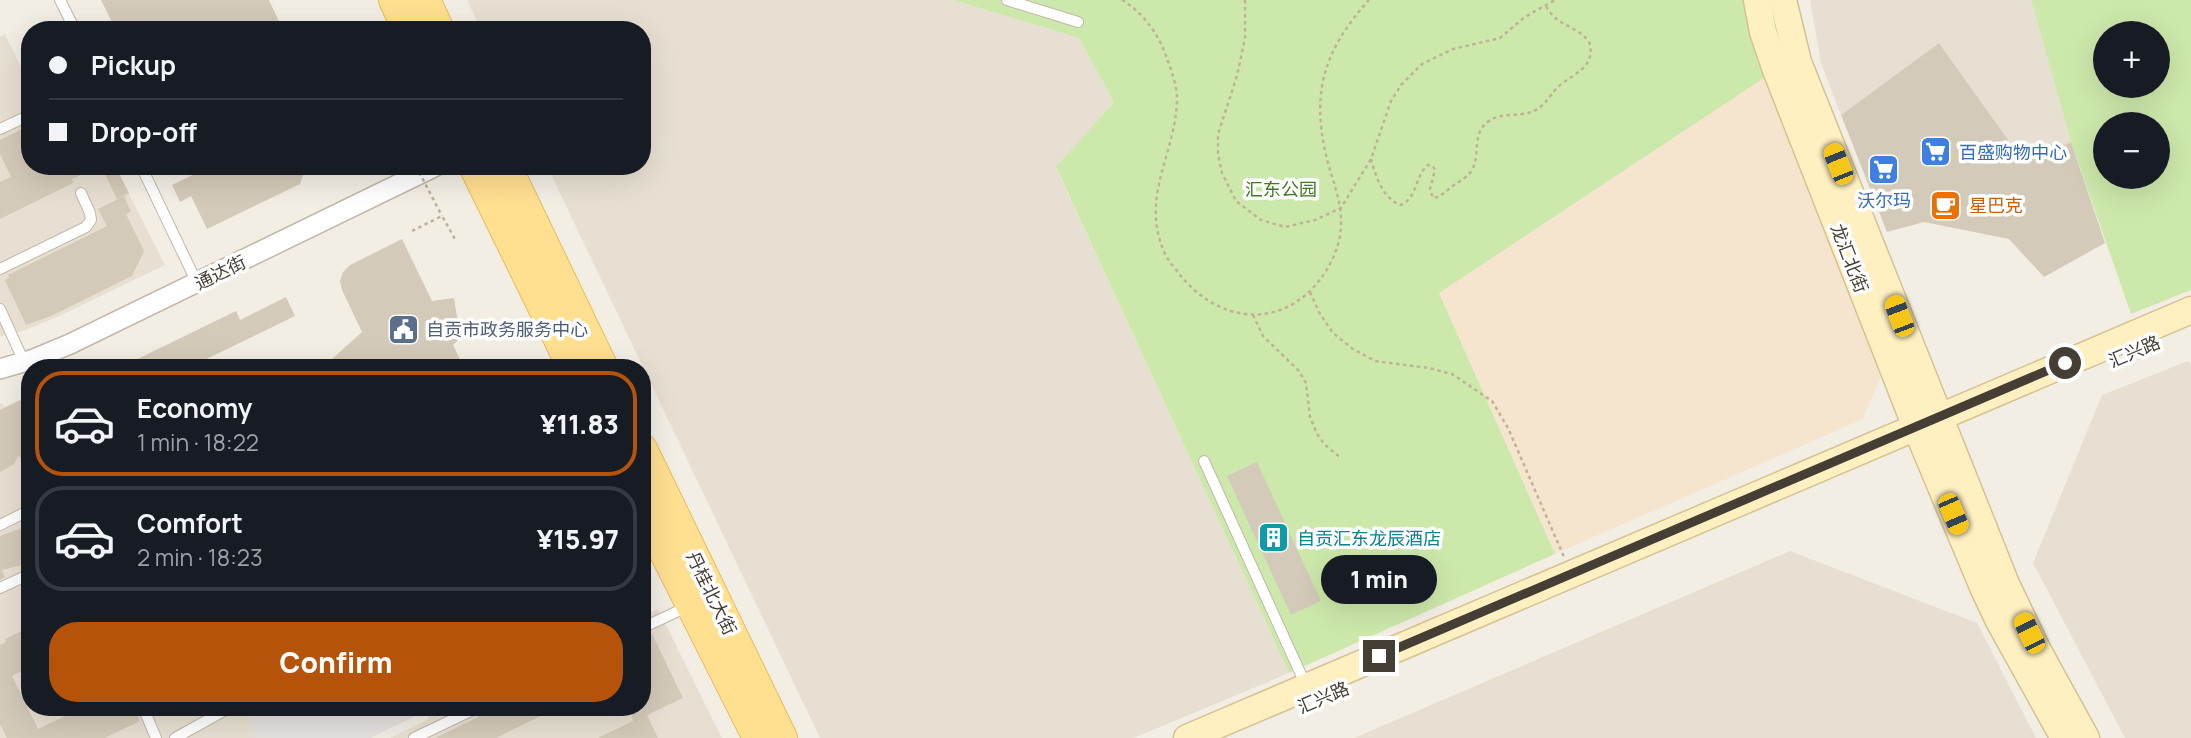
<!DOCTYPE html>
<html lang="en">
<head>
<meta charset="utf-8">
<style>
	:root { --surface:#171b24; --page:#242831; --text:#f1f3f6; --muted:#9ea1a6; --line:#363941; --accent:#b45309 }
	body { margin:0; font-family:Manrope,"Noto Sans SC",sans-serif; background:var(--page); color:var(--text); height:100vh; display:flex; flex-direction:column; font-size:26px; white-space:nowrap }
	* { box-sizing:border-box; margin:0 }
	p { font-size:23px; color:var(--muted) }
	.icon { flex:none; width:38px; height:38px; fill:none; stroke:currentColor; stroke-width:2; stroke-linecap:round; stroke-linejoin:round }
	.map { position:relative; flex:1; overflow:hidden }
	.drawer { position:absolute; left:21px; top:359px; width:630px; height:357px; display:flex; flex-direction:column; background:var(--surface); border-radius:28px; box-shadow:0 7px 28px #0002 }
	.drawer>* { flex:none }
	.top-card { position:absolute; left:21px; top:21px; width:630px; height:154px; border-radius:28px; box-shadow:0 7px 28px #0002; display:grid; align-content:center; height:154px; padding:0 28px; background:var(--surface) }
	.tools { position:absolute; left:2093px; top:21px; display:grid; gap:14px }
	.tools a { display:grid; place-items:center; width:77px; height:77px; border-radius:50%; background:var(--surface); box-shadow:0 7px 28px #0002; font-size:35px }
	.end { position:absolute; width:32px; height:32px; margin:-16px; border:9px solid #453e34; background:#fff; box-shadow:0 0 0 4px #fff }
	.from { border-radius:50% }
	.bubble { position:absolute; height:49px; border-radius:24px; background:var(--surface); box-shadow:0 7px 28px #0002; font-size:23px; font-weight:800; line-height:49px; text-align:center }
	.car { position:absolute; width:21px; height:42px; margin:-21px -10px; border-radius:9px; box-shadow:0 0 5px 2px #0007; background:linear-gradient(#f5c518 24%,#345 0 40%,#f5c518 0 76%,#345 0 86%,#f5c518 0) }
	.top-card b { display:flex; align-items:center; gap:24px; height:66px; font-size:26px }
	.top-card b+b { border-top:2px solid var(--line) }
	.top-card i { width:18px; height:18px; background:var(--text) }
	ul { padding:12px 0 0; list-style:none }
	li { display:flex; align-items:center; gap:21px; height:105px; margin:0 14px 10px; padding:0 14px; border:4px solid var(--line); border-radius:28px }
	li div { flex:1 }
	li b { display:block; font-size:26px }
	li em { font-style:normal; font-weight:800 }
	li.selected { border-color:var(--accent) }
	li>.icon { width:63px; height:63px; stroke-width:1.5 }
	.action { display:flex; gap:14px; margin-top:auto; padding:14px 28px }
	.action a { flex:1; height:80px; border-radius:28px; background:var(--accent); color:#fff; font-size:28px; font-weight:800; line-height:80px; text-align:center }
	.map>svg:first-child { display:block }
	.residential { fill:#e7e0d2 }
	.commercial { fill:#f6e5ce }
	.green { fill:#cde8ab; fill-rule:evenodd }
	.parking { fill:#e3e0dd }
	.building { fill:#d4cab9 }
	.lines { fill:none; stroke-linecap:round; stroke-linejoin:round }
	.service-casing { stroke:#c1b9a9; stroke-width:12 }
	.minor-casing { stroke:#c1b9a9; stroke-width:22 }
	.secondary-casing { stroke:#d4c292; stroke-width:29 }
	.primary-casing { stroke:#e6bd5e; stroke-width:32 }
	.path { stroke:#c0b297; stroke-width:2.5; stroke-dasharray:3.5 3.5; stroke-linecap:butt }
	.service { stroke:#fff; stroke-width:10 }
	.minor { stroke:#fff; stroke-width:19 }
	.secondary { stroke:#fff0c1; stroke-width:26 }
	.primary { stroke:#ffdf90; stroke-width:30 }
	.path-bridge { stroke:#c0b297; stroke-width:2.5; stroke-dasharray:3.5 3.5; stroke-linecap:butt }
	.route { stroke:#453e34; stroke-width:9 }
	.labels { text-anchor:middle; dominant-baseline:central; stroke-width:7; stroke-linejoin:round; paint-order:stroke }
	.shop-label { font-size:18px; fill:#366cbe; stroke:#fff; text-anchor:start }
	.park-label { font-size:18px; fill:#457826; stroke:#fff }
	.food-label { font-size:18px; fill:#c56008; stroke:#fff; text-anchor:start }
	.street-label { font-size:18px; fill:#453e34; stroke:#fff }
	.service-label { font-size:18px; fill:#4e5e75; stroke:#fff; text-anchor:start }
	.culture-label { font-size:18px; fill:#0d838f; stroke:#fff; text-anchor:start }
</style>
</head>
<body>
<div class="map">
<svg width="2191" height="738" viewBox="0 0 2191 738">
	<rect width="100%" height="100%" fill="#f3eee4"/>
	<!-- residential -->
	<g class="residential">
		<path d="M467,0H953L1079,38L1114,102L1056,168L1289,673L1134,738H820L547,166H642V30H481Z"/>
		<path d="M1810,0H2031L2071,142L2024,162L1939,43L1841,115L1821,63Z"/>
		<path d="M5,34L30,86V166H115L165,265L57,317L23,331L0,336V37Z"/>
		<path d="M2188,361L2191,366V738H2125L2033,563L2102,395Z"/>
		<path d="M30,396V707H271L250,718L255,738H0V404L2,403L5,407Z"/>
		<path d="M1790,551L1977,623L2036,738H1354Z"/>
		<path d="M658,609L722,738H390L429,719L425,707H642V617Z"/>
	</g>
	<!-- commercial -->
	<path class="commercial" d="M1764,78L1882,374L1863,419L1555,554L1439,293Z"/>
	<!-- green -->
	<g class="green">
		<path d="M953,0H1746L1764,78L1439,293L1555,554L1289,673L1056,167L1114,102L1079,38Z"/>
		<path d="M2031,0H2191V290L2131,314L2071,142ZM2105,33H2158V86H2105ZM2105,124H2158V177H2105Z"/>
	</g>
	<!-- parking -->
	<path class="parking" d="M271,707H425L426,711L370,738H255L250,718Z"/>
	<!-- building -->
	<g class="building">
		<path d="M101,0H269L283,30H116Z"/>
		<path d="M1939,43L2024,162L2071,142L2105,243L2044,277L2009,239L1924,222L1887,232L1841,115Z"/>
		<path d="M30,125V145L22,149L30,166H99L72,179L73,183L0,219V182L11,177L0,154V140Z"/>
		<path d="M101,166H115L129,193L117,199Z"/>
		<path d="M211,166H306L300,184L207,229L191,196L180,202L172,185Z"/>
		<path d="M124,196L131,212L126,214L144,251L132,276L51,316L26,325L5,280L9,278L8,275L107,226L98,209Z"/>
		<path d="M402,239L432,301L454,298L457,317L469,330L453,345L464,368H342L332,359L362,332L342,290L340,281L343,272L350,265Z"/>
		<path d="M286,297L295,316L188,368H119L236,311L240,320Z"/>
		<path d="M22,399L30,416V462L18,456L14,464L0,472V410Z"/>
		<path d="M1257,462L1321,601L1291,615L1227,476Z"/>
		<path d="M30,525V563L2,570L5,577L0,580V536Z"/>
		<path d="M30,627V667L12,676L38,729L84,707H134L140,721L105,738H7L0,724V645L6,642L5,639Z"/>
		<path d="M652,634L683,698L647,715L658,738H598L633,721L630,707H642V639Z"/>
		<path d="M499,707H559L496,738H435Z"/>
	</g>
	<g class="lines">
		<defs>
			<g id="service">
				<path d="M60,0L75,30"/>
				<path d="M1007,0L1078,22"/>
				<path d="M0,129L30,115"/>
				<path d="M141,166L197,283"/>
				<path d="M0,269L86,227L91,220L90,213L81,193"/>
				<path d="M0,309L24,362"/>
				<path d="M1204,461L1313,701"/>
				<path d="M0,525L30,510"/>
				<path d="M0,588L30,574"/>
				<path d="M642,628L689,606"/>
				<path d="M143,707L156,738"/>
				<path d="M175,738L231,707"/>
				<path d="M414,738L479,707"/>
			</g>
			<path id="minor" d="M0,369L34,359L70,344L436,166"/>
			<g id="secondary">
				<path d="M1757,0L1763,32L1776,70L1916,427L1983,587L1999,621L2064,738"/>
				<path d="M1783,0L1798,62L2006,584L2037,649L2086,738"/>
				<path d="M1187,738L2191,310"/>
			</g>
			<g id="primary">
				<path d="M394,0L408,30"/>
				<path d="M425,0L439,30"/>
				<path d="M474,166L573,368"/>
				<path d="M506,166L603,368"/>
				<path d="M642,449L782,738"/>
				<path d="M642,507L758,738"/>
			</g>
		</defs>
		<!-- service casing -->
		<use href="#service" class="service-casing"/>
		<!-- minor casing -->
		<use href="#minor" class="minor-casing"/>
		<!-- secondary casing -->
		<use href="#secondary" class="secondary-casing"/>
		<!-- primary casing -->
		<use href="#primary" class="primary-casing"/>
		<!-- path -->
		<g class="path">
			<path d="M1122,0C1141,11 1157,32 1165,53C1170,67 1177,84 1177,99C1176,155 1139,196 1165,254C1168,260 1173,266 1177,271C1218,326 1287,332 1326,271C1334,258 1340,243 1341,227C1342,199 1332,181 1326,155C1311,90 1325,49 1369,0"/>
			<path d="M1245,0V38L1237,76L1218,134V154L1222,173L1236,201L1261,220L1285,227L1315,220L1341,208L1371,159L1391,101L1401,85L1422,64L1453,49L1500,38L1525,17L1555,0"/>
			<path d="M1371,159C1376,177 1382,197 1400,205C1417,200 1415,175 1428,165L1433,166L1435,170L1430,189L1433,198C1441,197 1445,192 1451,187C1458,182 1467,178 1472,170C1481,153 1471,133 1489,121C1502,112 1518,117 1531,112C1545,107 1549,96 1558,87C1573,73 1597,68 1589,42C1576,24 1558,28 1546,6"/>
			<path d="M412,231L442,216L455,239"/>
			<path d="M1310,292L1320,314L1333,333L1353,349L1375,361L1429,368L1452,374L1492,401L1508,428L1564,557"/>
			<path d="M1253,315L1263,336L1299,371L1306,383L1310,417L1317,434L1325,445L1341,458"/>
		</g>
		<!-- service -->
		<use href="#service" class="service"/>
		<!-- minor -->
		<use href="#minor" class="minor"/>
		<!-- secondary -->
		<use href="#secondary" class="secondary"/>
		<!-- primary -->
		<use href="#primary" class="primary"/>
		<!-- path-bridge -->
		<path class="path-bridge" d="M416,166L442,216"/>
	</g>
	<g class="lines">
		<!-- route -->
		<path class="route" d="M1379,656L2065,363"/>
	</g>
	<!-- icons -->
	<defs>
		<symbol id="supermarket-square" viewBox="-11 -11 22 22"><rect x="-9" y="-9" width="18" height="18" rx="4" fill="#3f7fe0" stroke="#fff"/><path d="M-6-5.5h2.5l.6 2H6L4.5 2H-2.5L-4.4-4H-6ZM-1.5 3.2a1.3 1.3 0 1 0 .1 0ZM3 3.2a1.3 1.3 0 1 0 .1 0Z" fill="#fff"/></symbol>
		<symbol id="cafe-square" viewBox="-11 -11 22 22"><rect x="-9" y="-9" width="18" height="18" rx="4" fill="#e8710a" stroke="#fff"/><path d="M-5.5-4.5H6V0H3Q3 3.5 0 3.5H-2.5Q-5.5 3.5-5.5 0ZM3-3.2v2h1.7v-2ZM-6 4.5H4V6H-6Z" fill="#fff"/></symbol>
		<symbol id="civic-square" viewBox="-11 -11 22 22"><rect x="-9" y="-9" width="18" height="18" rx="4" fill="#5c6f8a" stroke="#fff"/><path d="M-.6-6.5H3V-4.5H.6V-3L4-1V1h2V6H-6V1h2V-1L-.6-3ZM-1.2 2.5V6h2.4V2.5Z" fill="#fff"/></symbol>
		<symbol id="building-square" viewBox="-11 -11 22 22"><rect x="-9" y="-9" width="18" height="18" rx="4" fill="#0f9aa8" stroke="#fff"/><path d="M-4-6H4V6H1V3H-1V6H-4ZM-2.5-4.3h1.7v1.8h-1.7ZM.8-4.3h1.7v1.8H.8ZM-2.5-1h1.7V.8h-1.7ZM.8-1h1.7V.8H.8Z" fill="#fff"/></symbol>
	</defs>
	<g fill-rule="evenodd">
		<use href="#supermarket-square" x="1918" y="134" width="35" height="35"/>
		<use href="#supermarket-square" x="1866" y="152" width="35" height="35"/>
		<use href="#cafe-square" x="1928" y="188" width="35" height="35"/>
		<use href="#civic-square" x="386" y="312" width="35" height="35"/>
		<use href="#building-square" x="1256" y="520" width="35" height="35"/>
	</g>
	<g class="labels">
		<!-- shop labels -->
		<g class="shop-label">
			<text x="1959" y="152">百盛购物中心</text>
			<text x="1884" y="200" text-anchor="middle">沃尔玛</text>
		</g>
		<!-- park labels -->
		<g class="park-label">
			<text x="1281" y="189">汇东公园</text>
		</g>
		<!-- food labels -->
		<g class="food-label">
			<text x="1969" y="205">星巴克</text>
		</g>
		<!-- street labels -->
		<g class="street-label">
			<text transform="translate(1850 258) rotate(69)">龙汇北街</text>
			<text transform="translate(220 272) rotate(-26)">通达街</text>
			<text transform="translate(2134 351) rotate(-23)">汇兴路</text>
			<text transform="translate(712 593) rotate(64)">丹桂北大街</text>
			<text transform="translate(1323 697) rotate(-23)">汇兴路</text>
		</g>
		<!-- service labels -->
		<g class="service-label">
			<text x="426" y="329">自贡市政务服务中心</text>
		</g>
		<!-- culture labels -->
		<g class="culture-label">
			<text x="1297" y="538">自贡汇东龙辰酒店</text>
		</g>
	</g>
</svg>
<div class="tools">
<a>+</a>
<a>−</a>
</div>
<i class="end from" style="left:2065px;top:363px"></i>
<i class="end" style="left:1379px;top:656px"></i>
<div class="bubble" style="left:1321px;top:555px;width:116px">1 min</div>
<i class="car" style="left:1838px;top:164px;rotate:338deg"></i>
<i class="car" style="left:1899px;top:316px;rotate:339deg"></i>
<i class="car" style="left:1953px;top:514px;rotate:157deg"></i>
<i class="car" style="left:2029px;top:633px;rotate:334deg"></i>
<div class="top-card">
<b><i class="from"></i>Pickup</b>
<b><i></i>Drop-off</b>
</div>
<section class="drawer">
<ul>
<li class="selected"><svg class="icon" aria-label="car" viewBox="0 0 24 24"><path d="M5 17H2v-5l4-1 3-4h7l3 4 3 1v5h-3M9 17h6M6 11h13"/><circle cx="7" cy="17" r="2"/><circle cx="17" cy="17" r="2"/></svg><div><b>Economy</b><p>1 min · 18:22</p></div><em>¥11.83</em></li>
<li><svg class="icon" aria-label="car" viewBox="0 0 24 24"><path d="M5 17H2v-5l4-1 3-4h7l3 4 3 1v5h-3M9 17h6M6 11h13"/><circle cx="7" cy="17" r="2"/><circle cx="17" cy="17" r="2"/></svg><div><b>Comfort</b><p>2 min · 18:23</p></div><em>¥15.97</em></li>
</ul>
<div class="action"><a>Confirm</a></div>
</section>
</div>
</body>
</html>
